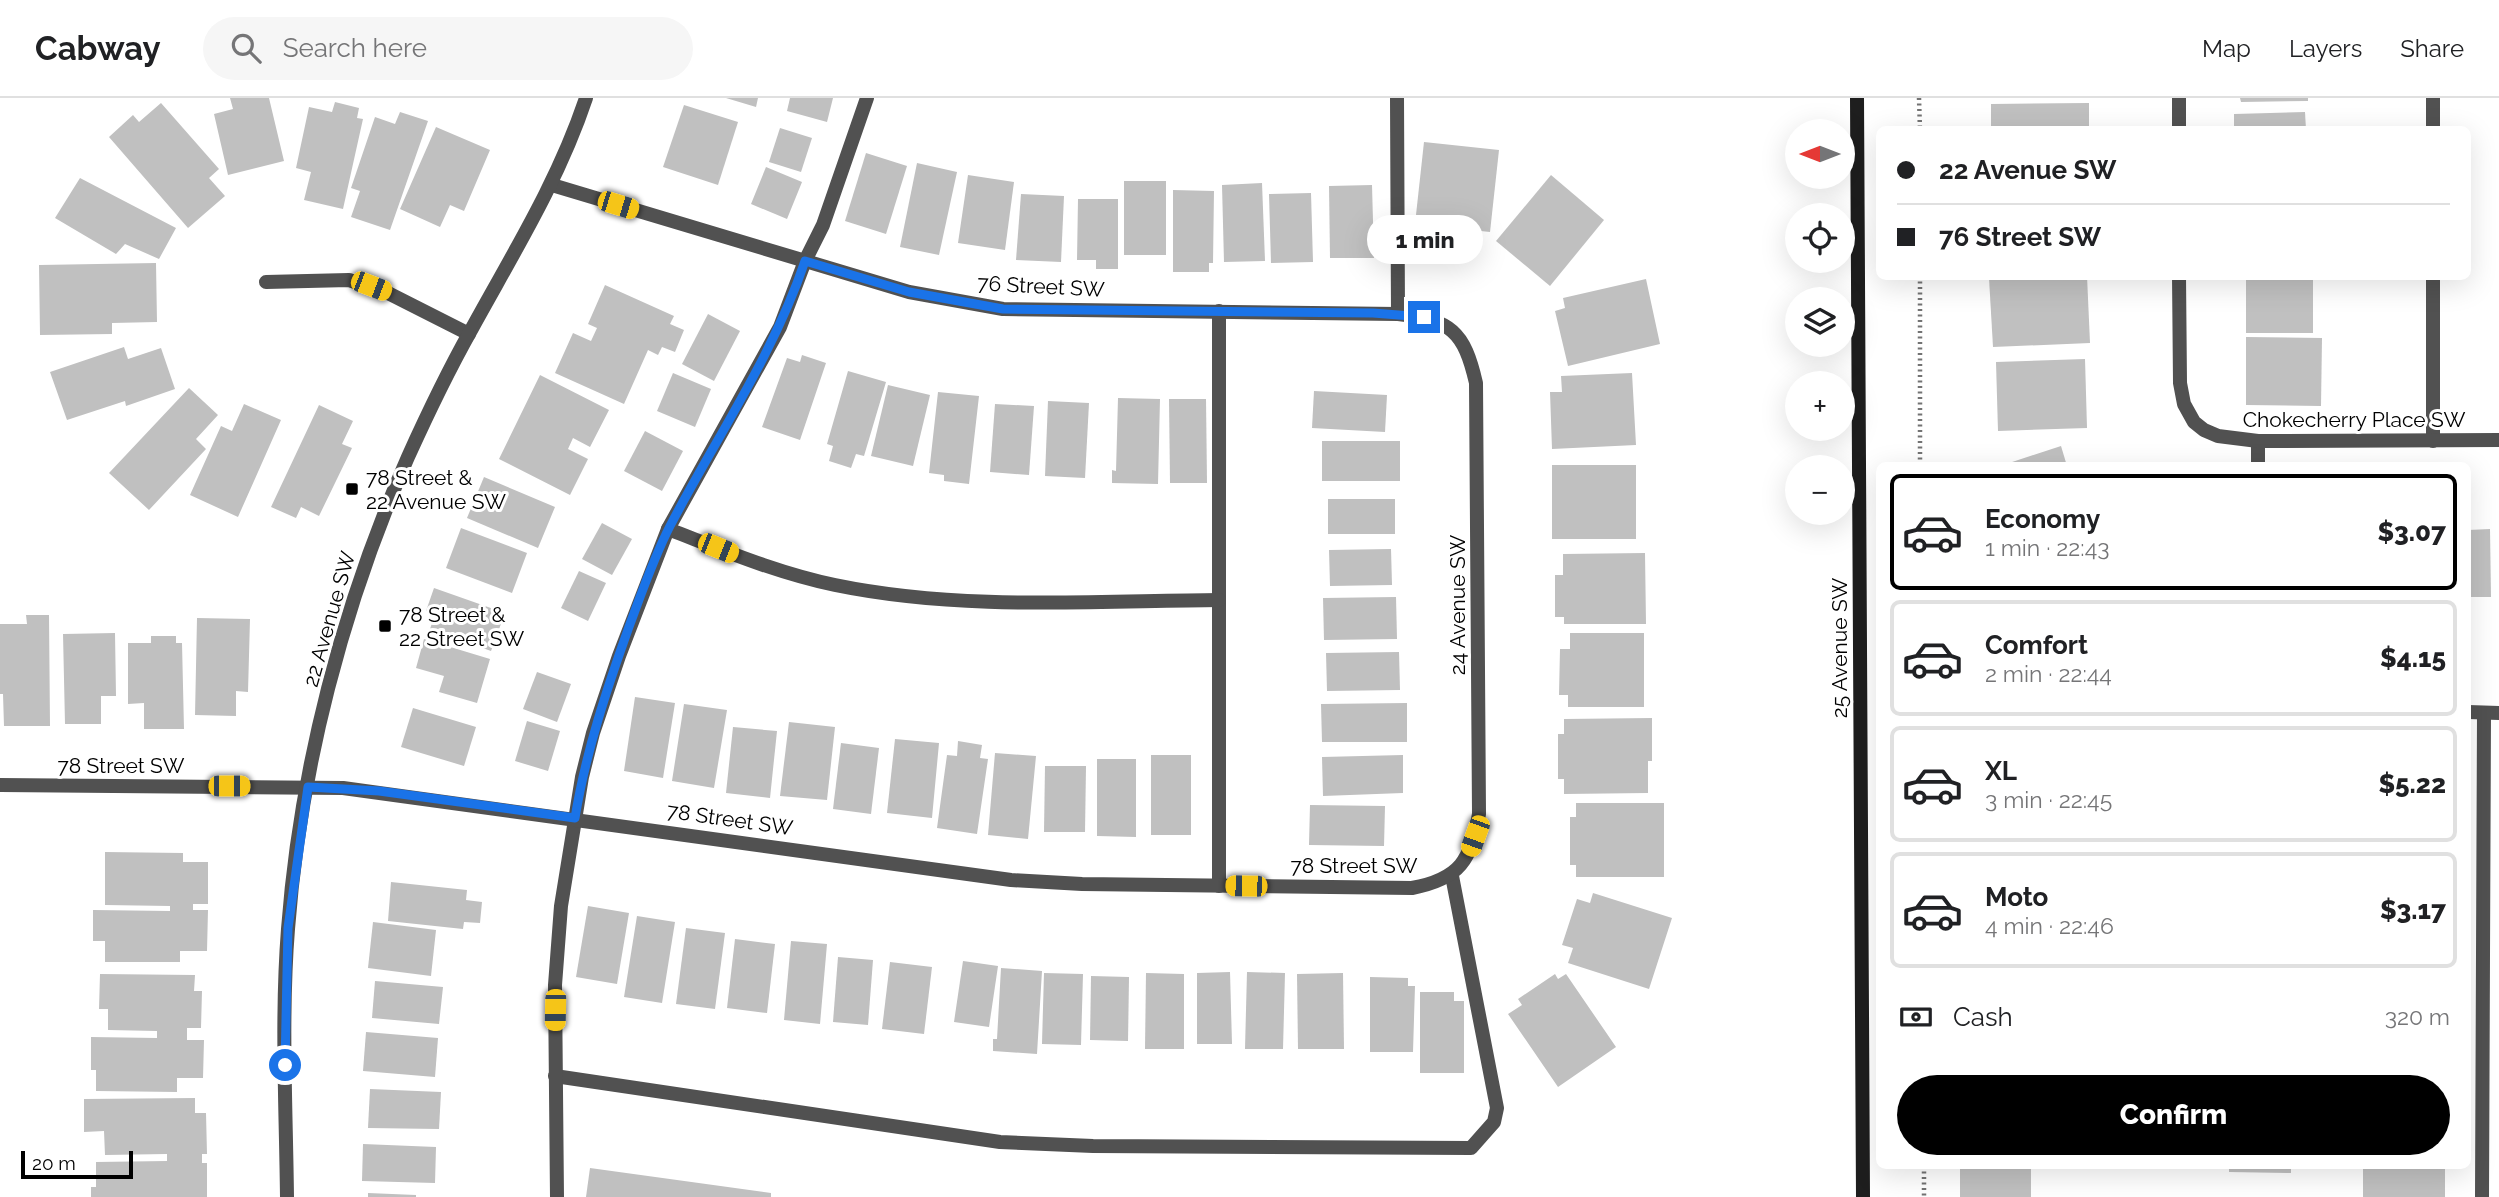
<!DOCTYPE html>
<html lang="en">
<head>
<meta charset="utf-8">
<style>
	:root { --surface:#fff; --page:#f6f6f6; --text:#202124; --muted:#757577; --line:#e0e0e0; --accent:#000 }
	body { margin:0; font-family:Raleway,sans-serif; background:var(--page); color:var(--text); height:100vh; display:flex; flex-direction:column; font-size:26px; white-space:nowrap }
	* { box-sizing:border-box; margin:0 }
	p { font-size:23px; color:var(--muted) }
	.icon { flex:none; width:38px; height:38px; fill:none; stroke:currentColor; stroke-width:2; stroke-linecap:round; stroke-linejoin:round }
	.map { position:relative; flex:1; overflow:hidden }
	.sheet { position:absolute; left:1876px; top:364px; width:595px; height:707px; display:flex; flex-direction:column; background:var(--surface); border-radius:10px; box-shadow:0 7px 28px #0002 }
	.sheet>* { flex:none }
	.guide { position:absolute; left:1876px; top:28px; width:595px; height:154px; border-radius:10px; box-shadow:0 7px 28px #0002; display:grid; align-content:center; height:154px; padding:0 21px; background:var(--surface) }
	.needle { width:46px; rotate:270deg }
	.fabs { position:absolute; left:1785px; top:21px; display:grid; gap:14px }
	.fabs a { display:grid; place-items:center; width:70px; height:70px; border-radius:50%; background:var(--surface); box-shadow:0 7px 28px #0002; font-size:35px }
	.scale { position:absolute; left:21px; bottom:18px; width:112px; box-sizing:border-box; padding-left:7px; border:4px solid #000; border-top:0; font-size:19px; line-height:24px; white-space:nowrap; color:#000; -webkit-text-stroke:5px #fff; paint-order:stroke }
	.end { position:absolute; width:32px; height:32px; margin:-16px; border:9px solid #1a73e8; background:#fff; box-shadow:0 0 0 4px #fff }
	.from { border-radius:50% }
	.bubble { position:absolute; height:49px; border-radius:24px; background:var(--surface); box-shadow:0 7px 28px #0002; font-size:23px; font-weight:800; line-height:49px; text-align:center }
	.car { position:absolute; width:21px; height:42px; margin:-21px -10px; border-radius:9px; box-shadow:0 0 5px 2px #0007; background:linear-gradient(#f5c518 24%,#345 0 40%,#f5c518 0 76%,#345 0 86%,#f5c518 0) }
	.guide b { display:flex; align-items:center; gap:24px; height:66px; font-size:26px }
	.guide b+b { border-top:2px solid var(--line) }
	.guide i { width:18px; height:18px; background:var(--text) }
	ul { padding:12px 0 0; list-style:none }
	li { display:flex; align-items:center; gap:21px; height:116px; margin:0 14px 10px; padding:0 7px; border:4px solid var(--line); border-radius:10px }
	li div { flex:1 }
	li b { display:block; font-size:26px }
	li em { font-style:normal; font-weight:800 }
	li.active { border-color:var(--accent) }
	li>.icon { width:63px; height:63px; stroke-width:1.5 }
	.pay { display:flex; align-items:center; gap:18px; height:77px; padding:0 21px; font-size:26px }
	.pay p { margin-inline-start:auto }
	.primary-button { display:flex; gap:14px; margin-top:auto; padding:14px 21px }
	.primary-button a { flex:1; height:80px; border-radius:42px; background:var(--accent); color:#fff; font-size:28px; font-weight:800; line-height:80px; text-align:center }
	header { display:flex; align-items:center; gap:42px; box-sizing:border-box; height:98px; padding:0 35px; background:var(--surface); border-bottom:2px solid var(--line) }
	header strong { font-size:33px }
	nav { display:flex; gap:38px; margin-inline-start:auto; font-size:24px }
	.search { width:490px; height:63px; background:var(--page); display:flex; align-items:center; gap:18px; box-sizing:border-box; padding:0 24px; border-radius:38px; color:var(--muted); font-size:26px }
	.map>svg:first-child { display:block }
	.building { fill:#c0c0c0 }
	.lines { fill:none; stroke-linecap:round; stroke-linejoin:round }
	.path { stroke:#737373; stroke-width:4.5; stroke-dasharray:2 3.5; stroke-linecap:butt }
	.service { stroke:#515151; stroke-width:14 }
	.minor { stroke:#515151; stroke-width:14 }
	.tertiary { stroke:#515151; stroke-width:14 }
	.secondary { stroke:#1e1e1e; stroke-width:14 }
	.route { stroke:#1a73e8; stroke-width:9 }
	.poi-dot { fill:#000; stroke:#fff; stroke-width:2.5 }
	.labels { text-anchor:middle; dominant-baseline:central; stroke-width:6; stroke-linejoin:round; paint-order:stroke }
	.street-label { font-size:21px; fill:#000; stroke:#fff }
	.poi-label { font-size:21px; fill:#000; stroke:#fff; text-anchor:start }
</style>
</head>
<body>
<header>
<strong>Cabway</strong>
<div class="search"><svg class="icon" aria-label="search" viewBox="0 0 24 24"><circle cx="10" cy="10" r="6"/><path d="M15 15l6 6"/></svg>Search here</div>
<nav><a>Map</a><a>Layers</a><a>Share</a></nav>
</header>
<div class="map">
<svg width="2499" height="1099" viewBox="0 0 2499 1099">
	<rect width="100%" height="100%" fill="#fff"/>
	<!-- building -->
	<g class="building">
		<path d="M230,0H269L284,63L228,77L214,16L233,11Z"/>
		<path d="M726,0H758L756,9Z"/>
		<path d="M790,0H833L827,24L787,13Z"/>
		<path d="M2240,0H2308V3L2241,4Z"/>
		<path d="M335,4L359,10L357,20L363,21L343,111L304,102L311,74L296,70L309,9L332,14Z"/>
		<path d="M161,5L219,71L209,80L225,98L188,130L109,39L133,17L139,24Z"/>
		<path d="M2089,5V32H1991V6Z"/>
		<path d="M684,7L738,24L718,87L663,69Z"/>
		<path d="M400,14L428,23L390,132L351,119L360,93L351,90L375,19L395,26Z"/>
		<path d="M2305,14L2306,32H2234V16Z"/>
		<path d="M436,29L490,52L464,113L450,107L440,129L400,111Z"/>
		<path d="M780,30L812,40L801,74L769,64Z"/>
		<path d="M1424,44L1499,52L1490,134L1415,126Z"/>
		<path d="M866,55L907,68L886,136L845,123Z"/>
		<path d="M917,65L957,74L939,157L900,149Z"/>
		<path d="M766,69L802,84L787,121L751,106Z"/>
		<path d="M968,77L1014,84L1005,152L958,145Z"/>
		<path d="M1551,77L1604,122L1550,188L1496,143Z"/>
		<path d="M80,80L176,130L159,161L125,146L116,156L55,120Z"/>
		<rect x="1124" y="83" width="42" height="74"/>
		<path d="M1262,85L1265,163L1224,164L1222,87Z"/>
		<path d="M1372,87L1374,160H1330L1329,88Z"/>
		<path d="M1173,92L1214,93L1213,165H1209V174H1173Z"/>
		<path d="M1311,95L1313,164L1271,165L1269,96Z"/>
		<path d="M1021,96L1064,98L1061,164L1016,162Z"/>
		<path d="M1078,101H1118V171H1096V162H1077Z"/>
		<path d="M156,165L157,224L112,225V236L40,237L39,167Z"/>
		<path d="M2087,178L2090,245L1993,249L1989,180Z"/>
		<rect x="2246" y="178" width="67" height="57"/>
		<path d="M1646,181L1660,246L1568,268L1555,213L1565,210L1563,200Z"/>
		<path d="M605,187L674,218L670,226L684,232L675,254L662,249L658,257L648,252L624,306L555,275L573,235L591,243L597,230L588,226Z"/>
		<path d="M708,216L740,233L714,283L682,266Z"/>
		<path d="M2246,239L2322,240L2321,308L2246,307Z"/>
		<path d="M124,249L128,261L161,250L175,291L126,308L125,303L67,322L50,274Z"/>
		<path d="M802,257L826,265L800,342L762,329L787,260L800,264Z"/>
		<path d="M2085,261L2087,330L1998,333L1996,264Z"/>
		<path d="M848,273L886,284L864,358L856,356L851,370L829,363L833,348L827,346Z"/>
		<path d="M673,275L711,291L695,329L657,313Z"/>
		<path d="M1632,275L1636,347L1552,351L1550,294H1562L1561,278Z"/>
		<path d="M540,277L609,312L590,349L573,340L568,351L588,361L570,397L499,361Z"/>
		<path d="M888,287L930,297L913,368L871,358Z"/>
		<path d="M189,290L218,317L196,341L206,351L149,412L109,375Z"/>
		<path d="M1314,293L1387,297L1385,334L1312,330Z"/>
		<path d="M938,294L979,298L969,386L944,383V377L929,375Z"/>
		<path d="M1118,300L1160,301L1158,386L1112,385V372L1116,373Z"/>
		<path d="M1169,301H1206L1207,385H1170Z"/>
		<path d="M1048,303L1089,305L1085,380L1045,378Z"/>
		<path d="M244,306L281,322L238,419L190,397L221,328L232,333Z"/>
		<path d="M995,306L1034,308L1029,377L990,374Z"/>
		<path d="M319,307L353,323L342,346L352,350L319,418L301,409L296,420L271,409Z"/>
		<path d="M645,333L683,353L662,393L624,373Z"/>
		<rect x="1322" y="343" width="78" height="40"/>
		<path d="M2061,348L2067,368H2003V367Z"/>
		<rect x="1552" y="367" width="84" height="74"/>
		<path d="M484,379L555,409L538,450L467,420Z"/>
		<rect x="1328" y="401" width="67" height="35"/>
		<path d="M602,425L632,441L612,477L582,461Z"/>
		<path d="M461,430L527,455L512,495L446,470Z"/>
		<path d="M2490,431L2491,499H2468V432Z"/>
		<path d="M1391,451L1392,487L1330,488L1329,452Z"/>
		<path d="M1645,455L1646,526H1564V519H1555V477H1563V456Z"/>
		<path d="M579,473L606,485L588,523L561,510Z"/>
		<path d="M434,490L505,515L491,553L430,531L435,516L426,513Z"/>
		<path d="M1396,499L1397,541L1324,542L1323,500Z"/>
		<path d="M26,517H49L50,628H4L3,596H0V526H27Z"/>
		<path d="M197,520L250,521L248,594L236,593V618L195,617Z"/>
		<path d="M115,535L116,598H101V626H65L63,536Z"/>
		<path d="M1570,535H1644V609H1568V597H1559L1560,551H1570Z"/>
		<path d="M151,538H176V545H182L184,631H144V605L128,606V545H151Z"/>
		<path d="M424,541L490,561L477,605L439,594L444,578L416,570Z"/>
		<path d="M1399,554L1400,592L1327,593L1326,555Z"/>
		<path d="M537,574L571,586L557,624L523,611Z"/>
		<path d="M635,599L675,605L663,680L624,673Z"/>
		<path d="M1407,605V644H1322L1321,606Z"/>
		<path d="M684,606L727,612L714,690L672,683Z"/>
		<path d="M413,610L476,629L464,668L401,649Z"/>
		<path d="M1652,620V663H1648V695L1564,696V681H1558V636H1564V621Z"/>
		<path d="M527,623L560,633L548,673L515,663Z"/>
		<path d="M789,624L835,629L827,702L780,698Z"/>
		<path d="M733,629L777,633L770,700L726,695Z"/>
		<path d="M895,641L939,645L932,720L887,715Z"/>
		<path d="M958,643L982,647L980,660L988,661L977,736L937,730L947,657L957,658Z"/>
		<path d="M841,645L879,650L871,716L833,711Z"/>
		<path d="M995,655L1036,658L1028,741L988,737Z"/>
		<rect x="1151" y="657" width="40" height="80"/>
		<path d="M1403,657V695L1323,698L1322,659Z"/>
		<path d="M1097,661H1136V739L1097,738Z"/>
		<path d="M1045,668H1086L1085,734H1044Z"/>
		<path d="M1576,705H1664V779H1576V767H1570V719H1576Z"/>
		<path d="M1310,707L1385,708L1384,748L1309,747Z"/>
		<path d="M105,754L183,755V764H208V806H193V812H208L207,853H180V864H105V843H93V812L170,813V808L105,807Z"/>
		<path d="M391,784L467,792L466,802L482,804L480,825L464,824L463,831L388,823Z"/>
		<path d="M1593,795L1672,820L1649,891L1568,865L1573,850L1562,847L1577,801L1590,805Z"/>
		<path d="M588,808L629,815L617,886L576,879Z"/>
		<path d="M637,818L675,824L662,905L624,899Z"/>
		<path d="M373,824L436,832L431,878L368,870Z"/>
		<path d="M686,830L725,835L715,911L676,906Z"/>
		<path d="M735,841L775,846L767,915L727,910Z"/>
		<path d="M791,843L827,846L820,926L784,922Z"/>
		<path d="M838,859L873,862L868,927L833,924Z"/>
		<path d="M963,863L998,868L989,929L954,924Z"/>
		<path d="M890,864L932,869L924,936L882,931Z"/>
		<path d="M1001,870L1042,873L1037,956L993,953V941H997Z"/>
		<path d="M1230,874L1232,946H1197V875Z"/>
		<path d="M1247,874L1285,875L1283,951H1245Z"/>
		<path d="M1044,875L1083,876L1081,947L1042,946Z"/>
		<path d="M1146,875L1184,876V951H1145Z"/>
		<path d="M1343,875L1344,951H1298L1297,876Z"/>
		<path d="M100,876L195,877L194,893H202L201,930H187V942H204L203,980H177V994L96,993V972H91V939L157,940V933L108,932V911H99Z"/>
		<path d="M1555,876L1558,881L1566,876L1616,949L1558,989L1508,916L1522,907L1518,901Z"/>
		<path d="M1091,878L1129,879L1128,943L1090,942Z"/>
		<path d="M1370,879L1408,880V888H1415L1413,954H1370Z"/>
		<path d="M375,883L443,889L439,926L372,920Z"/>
		<path d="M1420,894H1454V903H1464V975H1420Z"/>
		<path d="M366,934L438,940L435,979L363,973Z"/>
		<path d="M370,991L441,994L439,1031L368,1030Z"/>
		<path d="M195,1000V1015H206L207,1056H202V1065H207V1099H91V1089H96V1064L167,1063V1056L105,1057L104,1033L84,1034V1001Z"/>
		<path d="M363,1046L436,1049L435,1085L362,1083Z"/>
		<rect x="1960" y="1068" width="71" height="31"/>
		<path d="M2229,1068H2291V1075L2229,1074Z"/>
		<rect x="2363" y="1068" width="82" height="31"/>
		<path d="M590,1070L771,1095V1099H586Z"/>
		<path d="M368,1095L416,1097V1099H368Z"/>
	</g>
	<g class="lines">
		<!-- path -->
		<g class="path">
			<path d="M1919,0L1920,32"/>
			<path d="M1920,178V368"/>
			<path d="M1924,1068V1099"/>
		</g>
		<!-- service -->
		<g class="service">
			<path d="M1397,0L1398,216"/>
			<path d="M2433,0V32"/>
			<path d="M2433,178V343"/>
			<path d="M1219,213V788"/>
			<path d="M2258,343V368"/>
			<path d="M668,431C723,452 777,475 835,487C961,513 1092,503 1219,502"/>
			<path d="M2468,614L2499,615"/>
			<path d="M555,978L1000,1044L1093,1048L1471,1050L1494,1024L1497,1010L1452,778"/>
			<path d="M557,1099L555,887L561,808L582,679L593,635L619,558L668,431L780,229L805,163L823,127L867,0"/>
			<path d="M2482,1099L2484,615"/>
		</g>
		<!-- minor -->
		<g class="minor">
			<path d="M2179,0V32"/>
			<path d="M2179,178L2180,285L2184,306L2194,324L2204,332L2218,338L2258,343L2499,342"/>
			<path d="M266,184L349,182L388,195L469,236"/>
			<path d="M0,687L343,690L1011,782L1082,786L1412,790C1460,781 1471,762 1479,716L1476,285C1464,233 1451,222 1398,216L1003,211L909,194L552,87"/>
		</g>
		<!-- tertiary -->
		<path class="tertiary" d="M287,1099C286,1010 281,920 288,831C300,671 343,506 408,359C427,317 447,275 470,234C512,157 558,84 586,0"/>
		<!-- secondary -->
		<path class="secondary" d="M1857,0L1863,1099"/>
	</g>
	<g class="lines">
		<!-- route -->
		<path class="route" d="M285,967L288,830L308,689L379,693L575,720C586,653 607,590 630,526C642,494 654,459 670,428C716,340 773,258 805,163L909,194L1003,211L1373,215L1424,219"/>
	</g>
	<!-- markers -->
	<g class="poi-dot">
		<rect x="345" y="384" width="14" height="14" rx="3.5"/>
		<rect x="378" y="521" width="14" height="14" rx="3.5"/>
	</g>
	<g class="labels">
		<!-- street labels -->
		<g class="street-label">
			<text transform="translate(1041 188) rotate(3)">76 Street SW</text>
			<text x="2354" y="321">Chokecherry Place SW</text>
			<text transform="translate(1457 507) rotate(-90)">24 Avenue SW</text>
			<text transform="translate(329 521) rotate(-74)">22 Avenue SW</text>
			<text transform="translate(1839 550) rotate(-90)">25 Avenue SW</text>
			<text x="121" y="667">78 Street SW</text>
			<text transform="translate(730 721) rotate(8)">78 Street SW</text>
			<text x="1354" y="767">78 Street SW</text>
		</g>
		<!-- poi labels -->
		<g class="poi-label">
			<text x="366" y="379">78 Street &amp;<tspan x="366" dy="24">22 Avenue SW</tspan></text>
			<text x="399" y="516">78 Street &amp;<tspan x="399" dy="24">22 Street SW</tspan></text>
		</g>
	</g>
</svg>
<div class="fabs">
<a><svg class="needle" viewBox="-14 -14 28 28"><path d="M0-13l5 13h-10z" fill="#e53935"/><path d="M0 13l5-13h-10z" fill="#757577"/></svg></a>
<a><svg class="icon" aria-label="locate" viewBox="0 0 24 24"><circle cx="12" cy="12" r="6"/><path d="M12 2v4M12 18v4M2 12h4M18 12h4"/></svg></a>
<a><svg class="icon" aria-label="layers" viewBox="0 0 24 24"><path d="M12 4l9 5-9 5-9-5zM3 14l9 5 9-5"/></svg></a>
<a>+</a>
<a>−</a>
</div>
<div class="scale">20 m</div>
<i class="end from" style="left:285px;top:967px"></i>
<i class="end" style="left:1424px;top:219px"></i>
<div class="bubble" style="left:1367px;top:117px;width:116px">1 min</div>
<i class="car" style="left:618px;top:107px;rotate:107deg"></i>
<i class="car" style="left:371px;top:188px;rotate:111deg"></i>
<i class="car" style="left:718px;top:450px;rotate:112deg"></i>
<i class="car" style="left:229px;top:688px;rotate:90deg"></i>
<i class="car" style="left:1475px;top:738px;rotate:200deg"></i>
<i class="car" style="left:1246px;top:788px;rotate:271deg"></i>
<i class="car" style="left:555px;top:912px;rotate:181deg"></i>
<div class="guide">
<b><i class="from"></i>22 Avenue SW</b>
<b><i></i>76 Street SW</b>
</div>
<section class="sheet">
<ul>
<li class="active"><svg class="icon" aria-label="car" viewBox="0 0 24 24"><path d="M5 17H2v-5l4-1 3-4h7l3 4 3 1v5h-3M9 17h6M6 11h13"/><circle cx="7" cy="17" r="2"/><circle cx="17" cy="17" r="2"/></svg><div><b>Economy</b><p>1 min · 22:43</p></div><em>$3.07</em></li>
<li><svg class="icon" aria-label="car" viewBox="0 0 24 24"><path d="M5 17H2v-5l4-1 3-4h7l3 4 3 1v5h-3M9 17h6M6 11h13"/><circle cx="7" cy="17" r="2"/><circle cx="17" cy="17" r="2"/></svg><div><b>Comfort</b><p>2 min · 22:44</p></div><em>$4.15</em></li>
<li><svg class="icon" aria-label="car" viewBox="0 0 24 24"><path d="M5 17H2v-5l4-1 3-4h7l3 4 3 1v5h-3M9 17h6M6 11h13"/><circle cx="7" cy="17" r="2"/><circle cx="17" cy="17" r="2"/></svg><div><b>XL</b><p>3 min · 22:45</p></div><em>$5.22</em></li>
<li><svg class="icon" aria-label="car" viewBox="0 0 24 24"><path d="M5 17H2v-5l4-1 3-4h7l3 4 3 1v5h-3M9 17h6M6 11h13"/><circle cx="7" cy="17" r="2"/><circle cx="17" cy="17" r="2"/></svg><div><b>Moto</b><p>4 min · 22:46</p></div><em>$3.17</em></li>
</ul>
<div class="pay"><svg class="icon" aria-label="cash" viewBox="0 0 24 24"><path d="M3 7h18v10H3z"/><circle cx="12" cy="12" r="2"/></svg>Cash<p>320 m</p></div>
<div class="primary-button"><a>Confirm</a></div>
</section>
</div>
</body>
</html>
